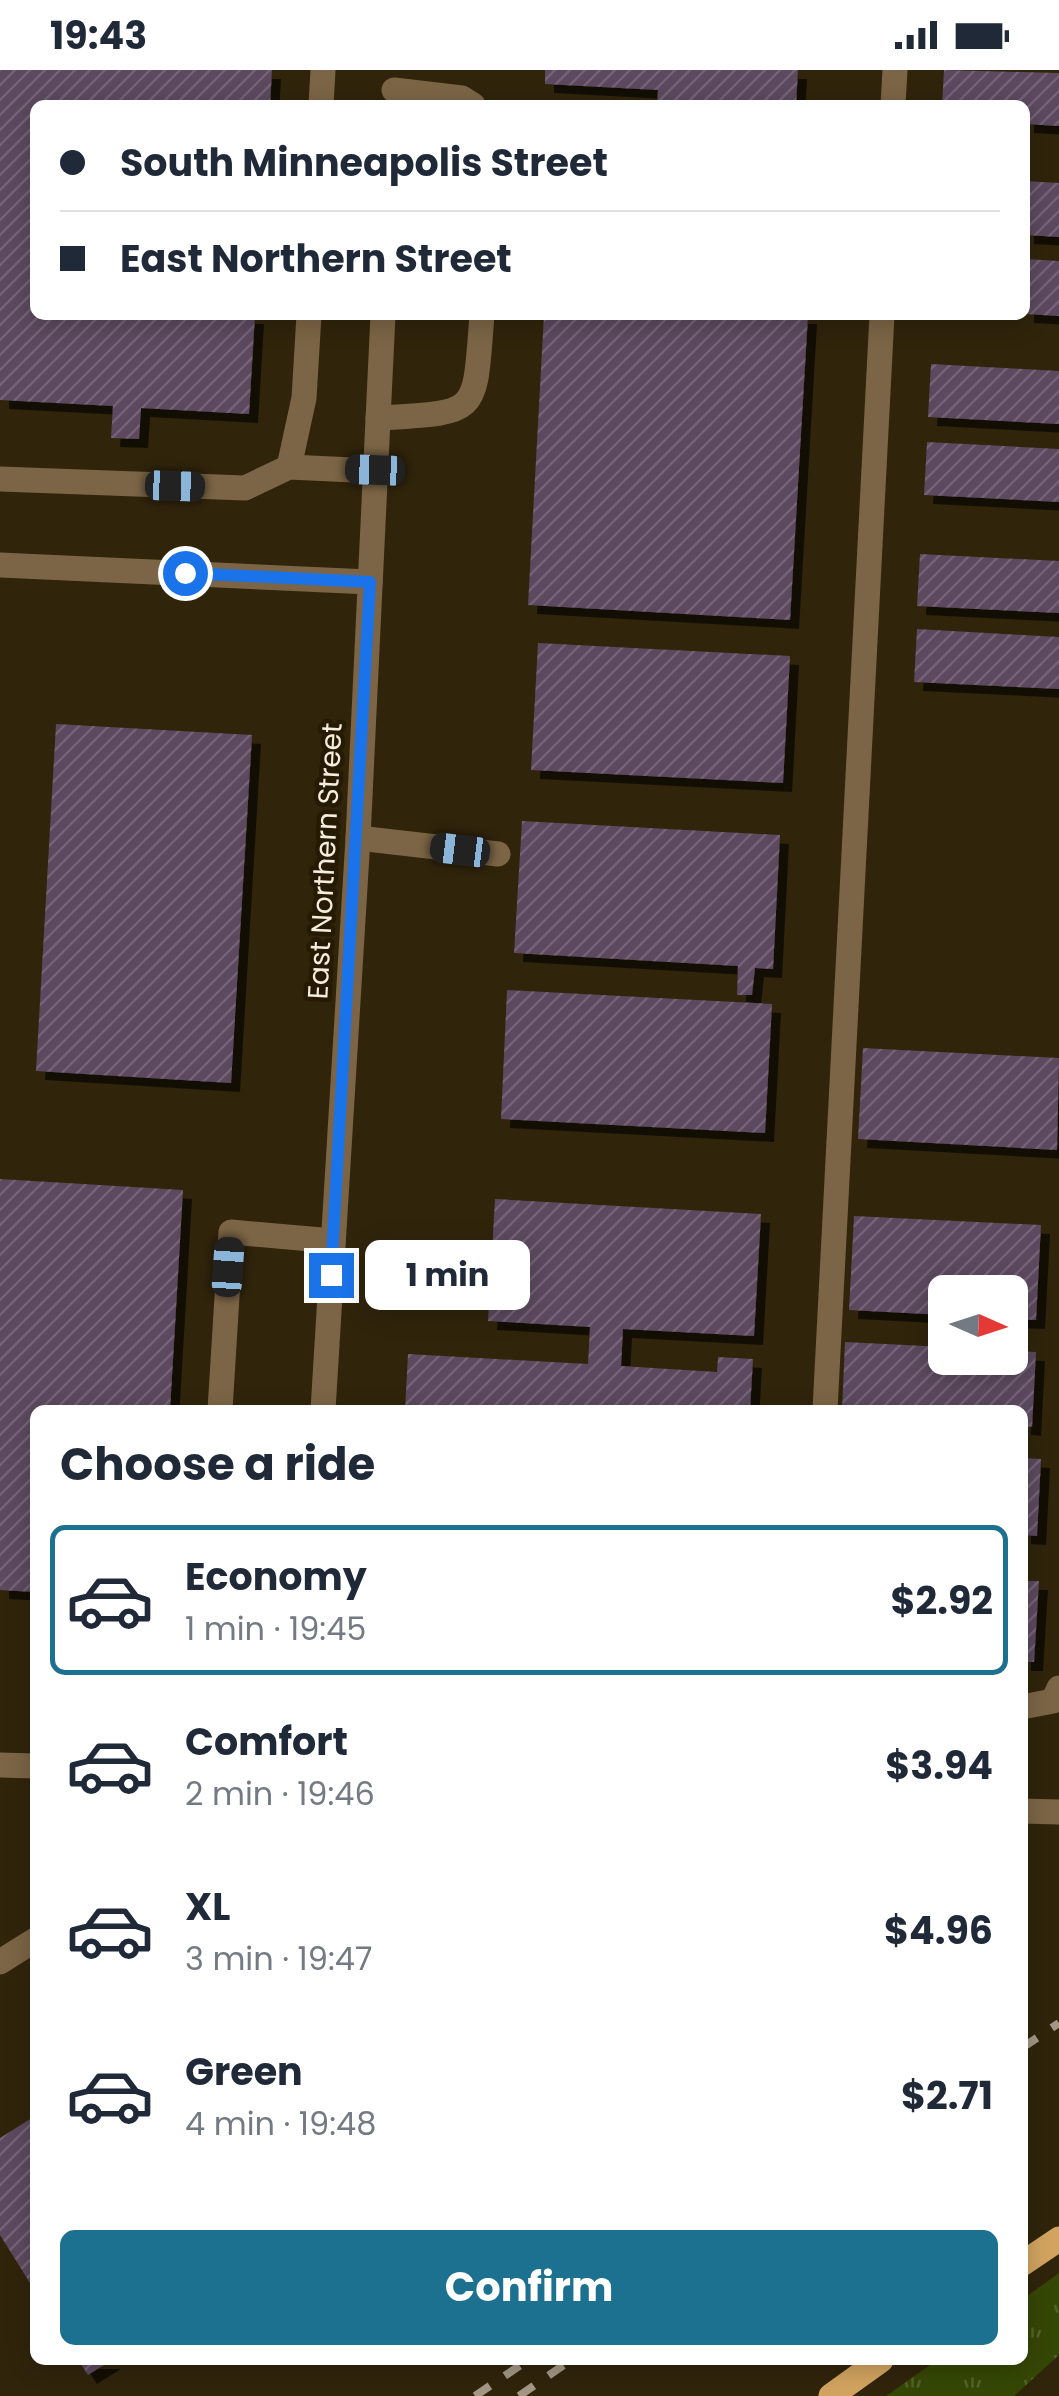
<!DOCTYPE html>
<html lang="en">
<head>
<meta charset="utf-8">
<style>
	:root { --surface:#fff; --page:#f6f6f7; --text:#1f2937; --muted:#747a83; --line:#e0e1e3; --accent:#1d7190 }
	body { margin:0; font-family:Poppins,sans-serif; background:var(--page); color:var(--text); height:100vh; display:flex; flex-direction:column; font-size:38px; white-space:nowrap }
	* { box-sizing:border-box; margin:0 }
	p { font-size:32px; color:var(--muted) }
	.icon { flex:none; width:55px; height:55px; fill:none; stroke:currentColor; stroke-width:2; stroke-linecap:round; stroke-linejoin:round }
	.map { position:relative; flex:1; overflow:hidden }
	.sheet { position:absolute; left:30px; top:1335px; width:998px; height:960px; display:flex; flex-direction:column; background:var(--surface); border-radius:15px; box-shadow:0 5px 25px #0003 }
	.sheet>* { flex:none }
	.hud { position:absolute; left:30px; top:30px; width:1000px; height:220px; border-radius:15px; box-shadow:0 5px 25px #0003; display:grid; align-content:center; height:220px; padding:0 30px; background:var(--surface) }
	.needle { width:65px; rotate:93deg }
	.tools { position:absolute; left:928px; top:1205px; display:grid; gap:20px }
	.tools a { display:grid; place-items:center; width:100px; height:100px; border-radius:15px; background:var(--surface); box-shadow:0 5px 25px #0003; font-size:50px }
	.end { position:absolute; width:45px; height:45px; margin:-22px; border:12px solid #1a73e8; background:#fff; box-shadow:0 0 0 5px #fff }
	.from { border-radius:50% }
	.bubble { position:absolute; height:70px; border-radius:15px; background:var(--surface); box-shadow:0 5px 25px #0003; font-size:32px; font-weight:700; line-height:70px; text-align:center }
	.car { position:absolute; width:30px; height:60px; margin:-30px -15px; border-radius:12px; box-shadow:0 0 8px 2px #0007; background:linear-gradient(#222 24%,#8ab4d8 0 40%,#222 0 76%,#8ab4d8 0 86%,#222 0) }
	.hud b { display:flex; align-items:center; gap:35px; height:95px; font-size:38px }
	.hud b+b { border-top:2px solid var(--line) }
	.hud i { width:25px; height:25px; background:var(--text) }
	ul { padding:0; list-style:none }
	li { display:flex; align-items:center; gap:30px; height:150px; margin:0 20px 15px; padding:0 10px; border:5px solid transparent; border-radius:15px }
	li div { flex:1 }
	li b { display:block; font-size:38px }
	li em { font-style:normal; font-weight:700 }
	li.selected { border-color:var(--accent) }
	li>.icon { width:90px; height:90px; stroke-width:1.5 }
	h2 { padding:0 30px; font-size:45px; line-height:120px }
	.primary-button { display:flex; gap:20px; margin-top:auto; padding:20px 30px }
	.primary-button a { flex:1; height:115px; border-radius:15px; background:var(--accent); color:#fff; font-size:40px; font-weight:700; line-height:115px; text-align:center }
	.status { display:flex; justify-content:space-between; align-items:center; height:70px; padding:0 50px; background:var(--surface); direction:ltr }
	.status svg { height:28px; fill:currentColor }
	.map>svg:first-child { display:block }
	.grass { fill:url(#grass-tufts) }
	.building { fill:url(#building-hatch); filter:url(#shadow) }
	.lines { fill:none; stroke-linecap:round; stroke-linejoin:round }
	.minor { stroke:#7c6546; stroke-width:25 }
	.major { stroke:#d2a460; stroke-width:25 }
	.rail { stroke:#a29885; stroke-width:8; stroke-dasharray:18 18; stroke-linecap:butt }
	.route { stroke:#1a73e8; stroke-width:12 }
	.labels { text-anchor:middle; dominant-baseline:central; stroke-width:9; stroke-linejoin:round; paint-order:stroke }
	.street-label { font-size:28px; fill:#f5edde; stroke:#261a03 }
</style>
</head>
<body>
<div class="status"><b>19:43</b><svg viewBox="0 0 49 12"><path d="M0 12V9h3v3zM5 12V6h3v6zM10 12V3h3v9zM15 12V0h3v12zM26 1h20v11H26zM47 4h2v5h-2z"/></svg></div>
<div class="map">
<svg width="1059" height="2326" viewBox="0 0 1059 2326">
	<defs>
		<pattern id="grass-tufts" width="24" height="20" patternUnits="userSpaceOnUse" patternTransform="scale(2.5)"><rect width="24" height="20" fill="#354705"/><path d="M3 7l-1-3M5 7V3M7 7l1-3M15 17l-1-3M17 17v-4M19 17l1-3" fill="none" stroke="#536229"/></pattern>
		<pattern id="building-hatch" width="6" height="6" patternUnits="userSpaceOnUse" patternTransform="scale(2.5)"><rect width="6" height="6" fill="#5b485e"/><path d="M-1 1l2-2M0 6l6-6M5 7l2-2" fill="none" stroke="#736375"/></pattern>
		<filter id="shadow"><feDropShadow dx="9" dy="9" stdDeviation="0" flood-color="#0009"/></filter>
	</defs>
	<rect width="100%" height="100%" fill="#30240b"/>
	<!-- grass -->
	<path class="grass" d="M1059,2203V2285L1014,2326H886L937,2290H1022L1023,2229Z"/>
	<!-- building -->
	<g class="building">
		<path d="M0,0H272L270,35H35V245H255L249,344L141,338L139,369L111,368L113,336L0,330Z"/>
		<path d="M545,0H798L796,35H657L658,20L545,14Z"/>
		<path d="M944,0L1059,3V56L1025,54V35H942Z"/>
		<path d="M1025,111L1059,113V167L1025,165Z"/>
		<path d="M1025,189L1059,191V246L1025,244Z"/>
		<path d="M544,245H808L790,550L528,535Z"/>
		<path d="M931,294L1059,301V354L928,347Z"/>
		<path d="M927,372L1059,379V432L924,425Z"/>
		<path d="M920,484L1059,491V543L917,536Z"/>
		<path d="M917,559L1059,567V619L914,612Z"/>
		<path d="M538,573L790,586L783,713L531,700Z"/>
		<path d="M56,654L252,665L231,1013L36,1001Z"/>
		<path d="M522,751L780,765L773,899L755,898L752,925H737L738,896L514,883Z"/>
		<path d="M507,920L772,934L765,1063L501,1049Z"/>
		<path d="M863,978L1059,988L1057,1080L858,1069Z"/>
		<path d="M0,1109L183,1120L170,1340H35V1522L0,1520Z"/>
		<path d="M495,1129L761,1144L754,1266L623,1259L621,1296L717,1302L718,1287L753,1289L750,1340H405L408,1284L588,1294L590,1257L488,1251Z"/>
		<path d="M854,1146L1041,1155L1036,1250L1010,1249V1222H945V1245L849,1240Z"/>
		<path d="M845,1272L945,1277V1288H1010V1281L1036,1282L1032,1357L1022,1356V1340H842Z"/>
		<path d="M1022,1388L1041,1389L1037,1466L1022,1465Z"/>
		<path d="M1022,1511H1039L1034,1592H1022Z"/>
		<path d="M35,2046V2221L0,2165V2068Z"/>
		<path d="M78,2290H112L88,2305Z"/>
	</g>
	<g class="lines">
		<!-- minor -->
		<g class="minor">
			<path d="M394,20L462,28L473,35"/>
			<path d="M321,35L323,0"/>
			<path d="M893,35L895,0"/>
			<path d="M378,348C481,342 474,346 482,245"/>
			<path d="M289,397L304,328L309,245"/>
			<path d="M0,409L245,418L289,397L375,401"/>
			<path d="M0,495L370,512"/>
			<path d="M358,768L498,784"/>
			<path d="M220,1340L231,1162L333,1171"/>
			<path d="M323,1340L358,768L383,245"/>
			<path d="M825,1340L882,245"/>
			<path d="M1022,1637L1053,1631L1059,1618"/>
			<path d="M0,1695L35,1696"/>
			<path d="M1022,1741L1059,1742"/>
			<path d="M0,1892L35,1870"/>
		</g>
		<!-- major -->
		<g class="major">
			<path d="M1022,2194L1059,2169"/>
			<path d="M831,2326L881,2290"/>
		</g>
		<!-- rail -->
		<g class="rail">
			<path d="M1022,1978L1059,1953"/>
			<path d="M475,2326L528,2290"/>
			<path d="M519,2326L571,2290"/>
		</g>
	</g>
	<g class="lines">
		<!-- route -->
		<path class="route" d="M185,503L370,512L331,1205"/>
	</g>
	<g class="labels">
		<!-- street labels -->
		<g class="street-label">
			<text transform="translate(325 791) rotate(-87)">East Northern Street</text>
		</g>
	</g>
</svg>
<div class="tools">
<a><svg class="needle" viewBox="-14 -14 28 28"><path d="M0-13l5 13h-10z" fill="#e53935"/><path d="M0 13l5-13h-10z" fill="#747a83"/></svg></a>
</div>
<i class="end from" style="left:185px;top:503px"></i>
<i class="end" style="left:331px;top:1205px"></i>
<div class="bubble" style="left:365px;top:1170px;width:165px">1 min</div>
<i class="car" style="left:375px;top:400px;rotate:272deg"></i>
<i class="car" style="left:175px;top:416px;rotate:92deg"></i>
<i class="car" style="left:460px;top:780px;rotate:277deg"></i>
<i class="car" style="left:228px;top:1197px;rotate:4deg"></i>
<div class="hud">
<b><i class="from"></i>South Minneapolis Street</b>
<b><i></i>East Northern Street</b>
</div>
<section class="sheet">
<h2>Choose a ride</h2>
<ul>
<li class="selected"><svg class="icon" aria-label="car" viewBox="0 0 24 24"><path d="M5 17H2v-5l4-1 3-4h7l3 4 3 1v5h-3M9 17h6M6 11h13"/><circle cx="7" cy="17" r="2"/><circle cx="17" cy="17" r="2"/></svg><div><b>Economy</b><p>1 min · 19:45</p></div><em>$2.92</em></li>
<li><svg class="icon" aria-label="car" viewBox="0 0 24 24"><path d="M5 17H2v-5l4-1 3-4h7l3 4 3 1v5h-3M9 17h6M6 11h13"/><circle cx="7" cy="17" r="2"/><circle cx="17" cy="17" r="2"/></svg><div><b>Comfort</b><p>2 min · 19:46</p></div><em>$3.94</em></li>
<li><svg class="icon" aria-label="car" viewBox="0 0 24 24"><path d="M5 17H2v-5l4-1 3-4h7l3 4 3 1v5h-3M9 17h6M6 11h13"/><circle cx="7" cy="17" r="2"/><circle cx="17" cy="17" r="2"/></svg><div><b>XL</b><p>3 min · 19:47</p></div><em>$4.96</em></li>
<li><svg class="icon" aria-label="car" viewBox="0 0 24 24"><path d="M5 17H2v-5l4-1 3-4h7l3 4 3 1v5h-3M9 17h6M6 11h13"/><circle cx="7" cy="17" r="2"/><circle cx="17" cy="17" r="2"/></svg><div><b>Green</b><p>4 min · 19:48</p></div><em>$2.71</em></li>
</ul>
<div class="primary-button"><a>Confirm</a></div>
</section>
</div>
</body>
</html>
